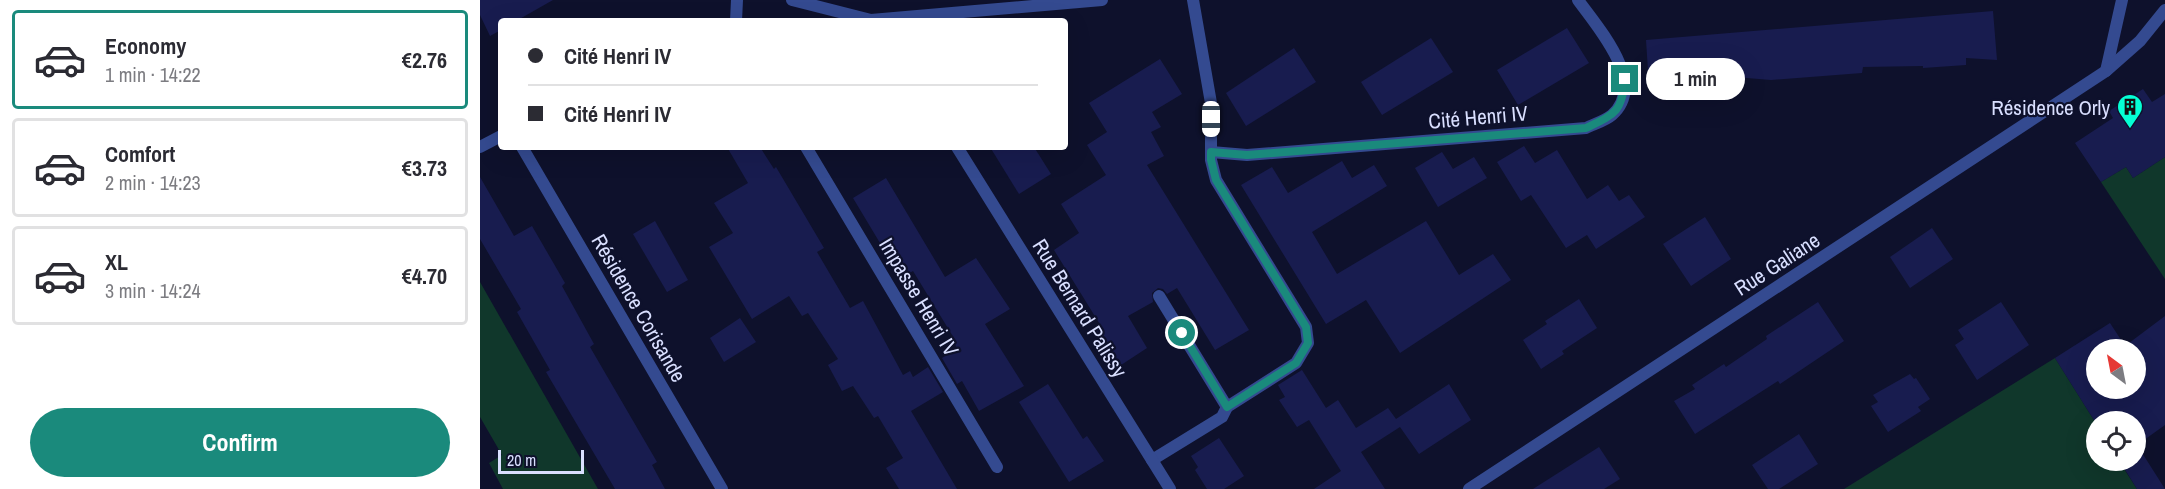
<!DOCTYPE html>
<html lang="en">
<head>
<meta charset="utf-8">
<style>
	:root { --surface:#fff; --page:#f2f2f3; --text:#2b2b33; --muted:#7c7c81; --line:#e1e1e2; --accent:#1a8a7c }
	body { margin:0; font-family:"Archivo Narrow",sans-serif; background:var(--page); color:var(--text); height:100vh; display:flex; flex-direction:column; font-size:22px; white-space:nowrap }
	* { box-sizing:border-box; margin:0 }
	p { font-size:20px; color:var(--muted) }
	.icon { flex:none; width:33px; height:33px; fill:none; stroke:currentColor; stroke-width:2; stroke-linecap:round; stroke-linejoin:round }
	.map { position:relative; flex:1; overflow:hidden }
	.side { display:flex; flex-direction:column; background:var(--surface); width:480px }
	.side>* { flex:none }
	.guide { position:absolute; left:18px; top:18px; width:570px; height:132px; border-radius:6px; box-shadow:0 6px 24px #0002; display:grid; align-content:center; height:132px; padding:0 30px; background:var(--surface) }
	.needle { width:39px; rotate:328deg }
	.fabs { position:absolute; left:1606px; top:339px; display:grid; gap:12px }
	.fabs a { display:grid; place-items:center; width:60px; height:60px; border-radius:50%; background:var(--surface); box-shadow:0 6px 24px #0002; font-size:30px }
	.scale { position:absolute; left:18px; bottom:15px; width:86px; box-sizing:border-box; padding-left:6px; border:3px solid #d9dfff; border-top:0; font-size:16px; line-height:21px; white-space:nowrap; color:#d9dfff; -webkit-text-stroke:4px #0e112c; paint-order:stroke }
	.end { position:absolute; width:27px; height:27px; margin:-14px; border:8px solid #1a8a7c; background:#fff; box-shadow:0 0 0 3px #fff }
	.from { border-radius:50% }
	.bubble { position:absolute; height:42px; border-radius:21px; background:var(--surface); box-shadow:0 6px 24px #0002; font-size:20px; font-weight:700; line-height:42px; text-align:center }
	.car { position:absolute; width:18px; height:36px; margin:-18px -9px; border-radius:8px; box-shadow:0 0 4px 2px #0007; background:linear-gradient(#fff 24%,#345 0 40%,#fff 0 76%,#345 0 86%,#fff 0) }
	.guide b { display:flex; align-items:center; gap:21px; height:57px; font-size:22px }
	.guide b+b { border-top:2px solid var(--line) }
	.guide i { width:15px; height:15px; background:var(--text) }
	ul { padding:10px 0 0; list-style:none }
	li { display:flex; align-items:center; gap:18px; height:99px; margin:0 12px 9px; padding:0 18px; border:3px solid var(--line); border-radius:6px }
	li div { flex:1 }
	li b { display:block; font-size:22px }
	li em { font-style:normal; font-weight:700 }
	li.active { border-color:var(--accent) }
	li>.icon { width:54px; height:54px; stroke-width:1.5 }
	.button { display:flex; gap:12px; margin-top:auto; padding:12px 30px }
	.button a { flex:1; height:69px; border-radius:36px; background:var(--accent); color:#fff; font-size:24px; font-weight:700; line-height:69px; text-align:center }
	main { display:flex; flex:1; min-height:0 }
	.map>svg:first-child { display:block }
	.green { fill:#10372b }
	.building { fill:#181c4f; fill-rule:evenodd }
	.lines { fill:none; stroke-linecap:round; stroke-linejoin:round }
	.service { stroke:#344a90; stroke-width:12 }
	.minor { stroke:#344a90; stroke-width:12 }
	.tertiary { stroke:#344a90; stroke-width:12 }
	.route { stroke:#1a8a7c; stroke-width:8 }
	.labels { text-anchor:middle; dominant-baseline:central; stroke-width:4.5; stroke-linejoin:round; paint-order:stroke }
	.poi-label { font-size:21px; fill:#d9dfff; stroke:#0e112c; text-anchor:end }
	.street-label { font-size:21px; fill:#d9dfff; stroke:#0e112c }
</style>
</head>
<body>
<main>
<section class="side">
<ul>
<li class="active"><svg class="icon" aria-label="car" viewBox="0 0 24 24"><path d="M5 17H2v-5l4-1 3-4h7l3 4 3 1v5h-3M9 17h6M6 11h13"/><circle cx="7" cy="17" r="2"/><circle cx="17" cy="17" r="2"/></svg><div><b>Economy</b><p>1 min · 14:22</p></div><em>€2.76</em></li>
<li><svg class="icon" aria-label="car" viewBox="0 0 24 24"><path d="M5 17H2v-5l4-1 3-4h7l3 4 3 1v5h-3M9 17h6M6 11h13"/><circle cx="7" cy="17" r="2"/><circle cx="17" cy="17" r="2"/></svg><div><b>Comfort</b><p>2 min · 14:23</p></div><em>€3.73</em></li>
<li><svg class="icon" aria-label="car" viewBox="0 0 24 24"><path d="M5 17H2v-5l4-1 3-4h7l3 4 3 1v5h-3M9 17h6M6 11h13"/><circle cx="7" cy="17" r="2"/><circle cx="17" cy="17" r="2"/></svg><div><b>XL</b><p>3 min · 14:24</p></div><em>€4.70</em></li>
</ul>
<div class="button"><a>Confirm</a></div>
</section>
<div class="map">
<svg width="1685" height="489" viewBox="0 0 1685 489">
	<rect width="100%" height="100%" fill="#0e112c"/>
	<!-- green -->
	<g class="green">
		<path d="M1685,157V279L1621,182L1646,167L1653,178Z"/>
		<path d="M0,282L118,489H23L9,463L22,455L0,417Z"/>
		<path d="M1575,358L1617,425V460L1639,461L1657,489H1364Z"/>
	</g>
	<!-- building -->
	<g class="building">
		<path d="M0,0H73L36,21H21V30L10,36L0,15Z"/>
		<path d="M1513,11L1517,60L1486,58V65L1443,68V66L1383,67L1382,73L1291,80L1242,76L1243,83L1200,88L1199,86H1169L1166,40Z"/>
		<path d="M1087,28L1109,63L1038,105L1017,70Z"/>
		<path d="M951,38L973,72L902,115L881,82Z"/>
		<path d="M814,48L836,82L766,126L746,93Z"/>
		<path d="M680,59L702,94L672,112L681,127L671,132L684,156L667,165L769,330L735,350L697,288L687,294L683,289L678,288L672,293L673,302L648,316L667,348L638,367L614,330L621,326L574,250L599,233L581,204L626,175L607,145L627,132L609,103Z"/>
		<path d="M1663,89L1672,102L1685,94V157L1653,178L1646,167L1621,182L1595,143L1633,118L1629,111Z"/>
		<path d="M1044,146L1055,163L1077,150L1107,199L1128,185L1139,201L1149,195L1165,217L1116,249L1107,235L1086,248L1051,195L1041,201L1017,162Z"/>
		<path d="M247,147H280L294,169L296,167L344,248L337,252L370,308L383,301L423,375L430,371L433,377L448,367L463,392L431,411L477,489H419L406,468L423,458L398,416L394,418L373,386L362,391L348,365L358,359L328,313L322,316L309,296L272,319L229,247L253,233L234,203L268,183Z"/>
		<path d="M510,147H554L571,174L539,194Z"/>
		<path d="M962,152L973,169L994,157L1007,178L958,207L935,168Z"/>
		<path d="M862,161L872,178L894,165L907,186L832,232L857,274L946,221L979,275L1013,254L1031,280L920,353L886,300L846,324L761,185L792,167L808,193Z"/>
		<path d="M0,177L34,236L52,226L85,283L82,286L114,344L110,347L177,462L172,465L185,489H135L66,372L70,370L37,312L41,309L0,239Z"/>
		<path d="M406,178L465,277L496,258L530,309L505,324L544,386L499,411L482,381L477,384L462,358L477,348L475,344L477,343L433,271L421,278L373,198Z"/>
		<path d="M1225,217L1251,259L1211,286L1183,244Z"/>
		<path d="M175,221L208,280L187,292L153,234Z"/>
		<path d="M1452,228L1473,259L1430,288L1410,257Z"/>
		<path d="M1099,299L1117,328L1082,351L1084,354L1061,369L1043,340L1067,324L1065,321Z"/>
		<path d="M1338,302L1364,341L1300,384L1298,381L1215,434L1194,401L1215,389L1212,385L1244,364L1246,367L1287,339L1286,336Z"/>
		<path d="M1521,302L1549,345L1497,380L1475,345L1484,339L1478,330Z"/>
		<path d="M1685,316V425L1657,445L1685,489H1657L1639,460H1656V422H1617V425L1575,358L1630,323L1645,346ZM1617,350H1656V388H1617Z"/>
		<path d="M260,318L276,342L244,362L230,338Z"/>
		<path d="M822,370L846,408L858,400L876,428L908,408L916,419L969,384L991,420L939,454L920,427L881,452L905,489H834L861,471L829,420L817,427L799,400L805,397L798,385Z"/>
		<path d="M1430,374L1434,379L1436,378L1450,399L1438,407L1441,411L1408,432L1391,406L1398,402L1393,395Z"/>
		<path d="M568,384L603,439L607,436L624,461L589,482L539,402Z"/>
		<path d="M1319,434L1338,464L1299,489H1288L1272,465Z"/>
		<path d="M739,438L764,476L744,489H727L715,470L718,467L711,456Z"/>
		<path d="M1119,447L1140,479L1124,489H1053Z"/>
	</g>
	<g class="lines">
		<!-- service -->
		<g class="service">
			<path d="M713,0L731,103V152L767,155L1106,128C1114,124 1125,121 1132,115C1168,83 1118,28 1098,0"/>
			<path d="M256,21L257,0"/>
			<path d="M0,147L21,136"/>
			<path d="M42,147L242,489"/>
			<path d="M326,147L517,467"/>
			<path d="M679,296L747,407L816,363L828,343L826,327L736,180L731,160V152"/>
			<path d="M672,460L742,417L747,407"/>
		</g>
		<!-- minor -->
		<g class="minor">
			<path d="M1626,71L1642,0"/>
			<path d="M477,147L690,489"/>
			<path d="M989,489L1626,71L1660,41L1685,10"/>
		</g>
		<!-- tertiary -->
		<path class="tertiary" d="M312,0L391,20L622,0"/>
	</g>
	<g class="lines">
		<!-- route -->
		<path class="route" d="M702,333L747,407L816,363L828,343L826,327L736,180L731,160V152L767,155L1106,128C1135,114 1142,112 1145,79"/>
	</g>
	<!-- icons -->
	<defs>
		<symbol id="building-pin" viewBox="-11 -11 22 30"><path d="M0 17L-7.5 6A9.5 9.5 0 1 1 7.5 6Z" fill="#05ffd5" stroke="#0e112c"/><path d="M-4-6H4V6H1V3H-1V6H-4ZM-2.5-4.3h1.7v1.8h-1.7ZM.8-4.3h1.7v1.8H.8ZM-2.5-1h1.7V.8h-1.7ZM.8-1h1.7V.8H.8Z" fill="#111"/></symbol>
	</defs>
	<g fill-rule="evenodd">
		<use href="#building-pin" x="1635" y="92" width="30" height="40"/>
	</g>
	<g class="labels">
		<!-- poi labels -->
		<g class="poi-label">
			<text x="1630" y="107">Résidence Orly</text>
		</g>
		<!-- street labels -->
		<g class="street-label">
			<text transform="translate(998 117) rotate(-5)">Cité Henri IV</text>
			<text transform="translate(1297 264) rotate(-33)">Rue Galiane</text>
			<text transform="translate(439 297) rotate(59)">Impasse Henri IV</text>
			<text transform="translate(159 308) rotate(60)">Résidence Corisande</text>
			<text transform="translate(600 308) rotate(58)">Rue Bernard Palissy</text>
		</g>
	</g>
</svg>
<div class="fabs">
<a><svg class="needle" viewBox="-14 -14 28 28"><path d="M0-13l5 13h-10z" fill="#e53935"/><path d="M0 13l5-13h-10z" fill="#7c7c81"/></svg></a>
<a><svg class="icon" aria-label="locate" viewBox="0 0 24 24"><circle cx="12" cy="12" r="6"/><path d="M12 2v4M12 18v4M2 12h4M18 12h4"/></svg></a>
</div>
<div class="scale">20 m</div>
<i class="end from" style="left:702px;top:333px"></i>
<i class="end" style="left:1145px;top:79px"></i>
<div class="bubble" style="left:1166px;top:58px;width:99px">1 min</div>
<i class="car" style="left:731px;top:119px;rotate:180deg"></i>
<div class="guide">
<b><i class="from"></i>Cité Henri IV</b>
<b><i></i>Cité Henri IV</b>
</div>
</div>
</main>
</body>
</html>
